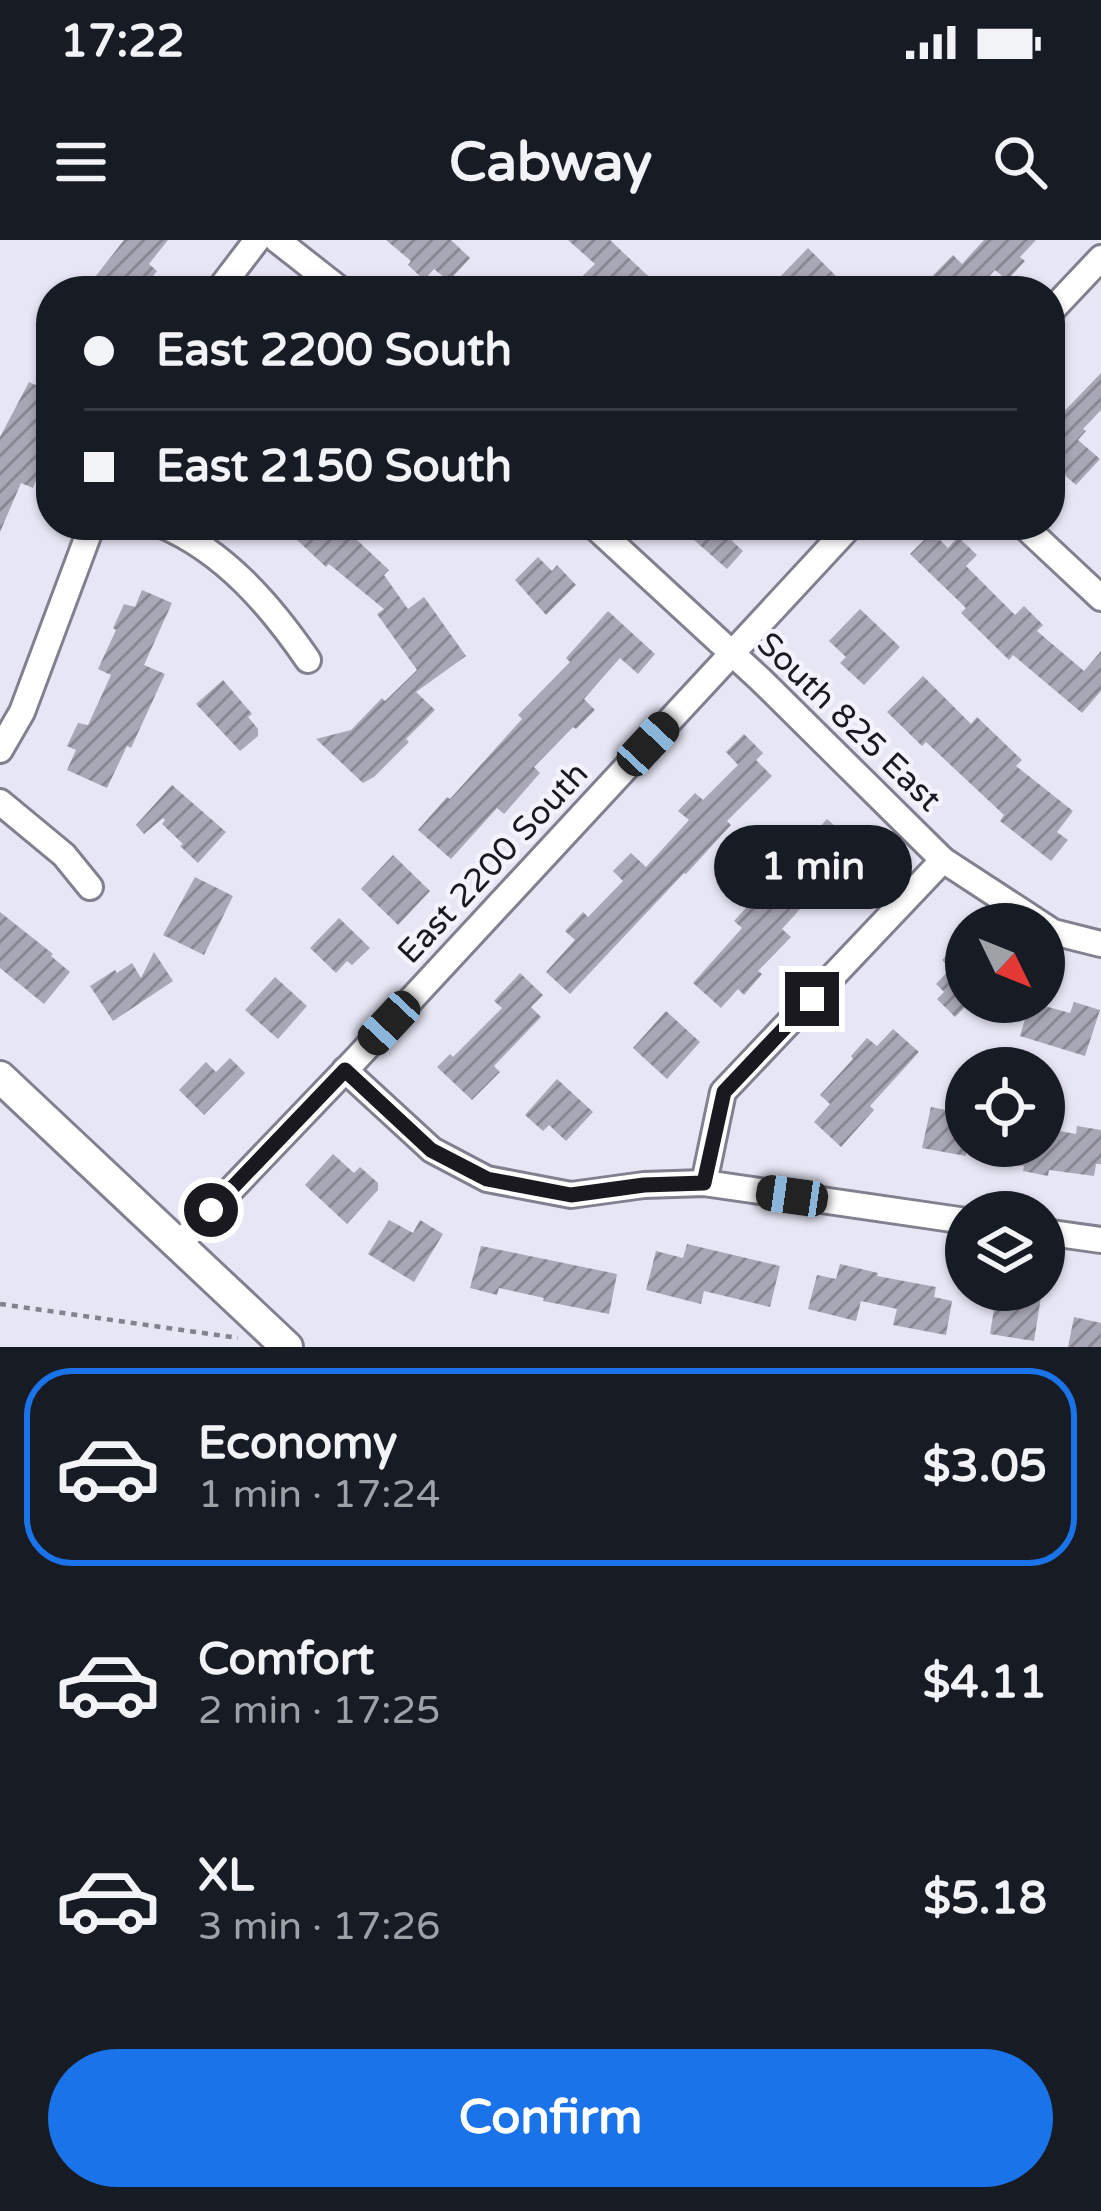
<!DOCTYPE html>
<html lang="en">
<head>
<meta charset="utf-8">
<style>
	:root { --surface:#171b24; --page:#20242c; --text:#f1f3f6; --muted:#9ea1a6; --line:#363941; --accent:#1a73e8 }
	body { margin:0; font-family:"Varela Round",sans-serif; background:var(--page); color:var(--text); height:100vh; display:flex; flex-direction:column; font-size:45px; white-space:nowrap }
	* { box-sizing:border-box; margin:0 }
	p { font-size:39px; color:var(--muted) }
	.icon { flex:none; width:66px; height:66px; fill:none; stroke:currentColor; stroke-width:2; stroke-linecap:round; stroke-linejoin:round }
	.map { position:relative; height:1107px; overflow:hidden }
	.drawer { display:flex; flex-direction:column; background:var(--surface); flex:1 }
	.drawer>* { flex:none }
	.guide { position:absolute; left:36px; top:36px; width:1029px; height:264px; border-radius:48px; box-shadow:0 3px 9px #0004; display:grid; align-content:center; height:264px; padding:0 48px; background:var(--surface) }
	.needle { width:78px; rotate:133deg }
	.fabs { position:absolute; left:945px; top:663px; display:grid; gap:24px }
	.fabs a { display:grid; place-items:center; width:120px; height:120px; border-radius:50%; background:var(--surface); box-shadow:0 3px 9px #0004; font-size:60px }
	.end { position:absolute; width:54px; height:54px; margin:-27px; border:15px solid #1a191f; background:#fff; box-shadow:0 0 0 6px #fff }
	.from { border-radius:50% }
	.bubble { position:absolute; height:84px; border-radius:42px; background:var(--surface); box-shadow:0 3px 9px #0004; font-size:39px; font-weight:700; line-height:84px; text-align:center }
	.car { position:absolute; width:36px; height:72px; margin:-36px -18px; border-radius:15px; box-shadow:0 0 9px 3px #0007; background:linear-gradient(#222 24%,#8ab4d8 0 40%,#222 0 76%,#8ab4d8 0 86%,#222 0) }
	.guide b { display:flex; align-items:center; gap:42px; height:114px; font-size:45px }
	.guide b+b { border-top:3px solid var(--line) }
	.guide i { width:30px; height:30px; background:var(--text) }
	ul { padding:21px 0 0; list-style:none }
	li { display:flex; align-items:center; gap:36px; height:198px; margin:0 24px 18px; padding:0 24px; border:6px solid transparent; border-radius:48px }
	li div { flex:1 }
	li b { display:block; font-size:45px }
	li em { font-style:normal; font-weight:700 }
	li.on { border-color:var(--accent) }
	li>.icon { width:108px; height:108px; stroke-width:1.5 }
	.action { display:flex; gap:24px; margin-top:auto; padding:24px 48px }
	.action a { flex:1; height:138px; border-radius:72px; background:var(--accent); color:#fff; font-size:48px; font-weight:700; line-height:138px; text-align:center }
	.status { display:flex; justify-content:space-between; align-items:center; height:84px; padding:0 60px; background:var(--surface); direction:ltr }
	.status svg { height:33px; fill:currentColor }
	header { display:flex; justify-content:space-between; align-items:center; height:156px; padding:0 48px; background:var(--surface); font-size:54px; font-weight:700 }
	.map>svg:first-child { display:block }
	.building { fill:url(#building-hatch) }
	.lines { fill:none; stroke-linecap:round; stroke-linejoin:round }
	.minor-casing { stroke:#81808e; stroke-width:30 }
	.tertiary-casing { stroke:#81808e; stroke-width:36 }
	.path { stroke:#82828c; stroke-width:4.5; stroke-dasharray:6 6; stroke-linecap:butt }
	.minor { stroke:#fff; stroke-width:24 }
	.tertiary { stroke:#fff; stroke-width:30 }
	.route { stroke:#1a191f; stroke-width:15 }
	.labels { text-anchor:middle; dominant-baseline:central; stroke-width:9; stroke-linejoin:round; paint-order:stroke }
	.street-label { font-size:33px; fill:#1a191f; stroke:#f4f3fd }
</style>
</head>
<body>
<div class="status"><b>17:22</b><svg viewBox="0 0 49 12"><path d="M0 12V9h3v3zM5 12V6h3v6zM10 12V3h3v9zM15 12V0h3v12zM26 1h20v11H26zM47 4h2v5h-2z"/></svg></div>
<header><svg class="icon" aria-label="menu" viewBox="0 0 24 24"><path d="M4 6h16M4 12h16M4 18h16"/></svg>Cabway<svg class="icon" aria-label="search" viewBox="0 0 24 24"><circle cx="10" cy="10" r="6"/><path d="M15 15l6 6"/></svg></header>
<div class="map">
<svg width="1101" height="1107" viewBox="0 0 1101 1107">
	<defs>
		<pattern id="building-hatch" width="6" height="6" patternUnits="userSpaceOnUse" patternTransform="scale(3)"><rect width="6" height="6" fill="#a8a7b5"/><path d="M-1 1l2-2M0 6l6-6M5 7l2-2" fill="none" stroke="#888793"/></pattern>
	</defs>
	<rect width="100%" height="100%" fill="#e6e6f5"/>
	<!-- building -->
	<g class="building">
		<path d="M124,0H168L149,24L157,31L142,51H84Z"/>
		<path d="M386,0H451L470,18L449,41L434,29L424,40L408,25L411,21Z"/>
		<path d="M568,0H610L648,36L633,51H567L595,24Z"/>
		<path d="M984,0H1036L1020,17L1025,21L1007,40L995,30L975,51H918L953,15L962,24Z"/>
		<path d="M808,8L836,36L822,51H785L776,41Z"/>
		<path d="M1101,133V170L1083,189L1086,191L1078,200L1100,219L1076,245L1050,222V186Z"/>
		<path d="M29,142L51,152V203L33,248L21,243L0,292V197Z"/>
		<path d="M281,285H341L389,330L384,335L408,369L424,357L466,416L416,452L435,470L406,499L409,502L374,537L363,543L316,499L351,490L382,458L385,461L417,430L377,374L384,369L329,324L326,327Z"/>
		<path d="M677,285H746L732,301L743,311L727,329Z"/>
		<path d="M932,292L948,308L958,297L977,315L966,326L1015,375L1024,366L1043,385L1037,391L1084,431L1101,411V451L1082,473L1013,415L1009,420L961,373L966,368L910,314Z"/>
		<path d="M538,317L552,331L557,325L576,345L546,375L515,340Z"/>
		<path d="M142,350L172,363L144,425L165,434L131,508L127,506L107,548L67,530L76,510L67,506L78,483L88,485L111,435L98,429L116,390L113,388L124,364L135,367Z"/>
		<path d="M860,369L900,407L864,445L840,423L846,417L829,401Z"/>
		<path d="M608,371L655,414L638,434L620,418L584,459L595,470L576,489L573,487L534,527L540,533L504,574L497,568L451,619L418,590L447,557L450,559L522,479L518,475L570,422L566,418Z"/>
		<path d="M923,436L971,484L977,477L1022,520L1016,526L1073,571L1057,592L1068,600L1051,621L1000,581L1004,575L926,502L922,506L887,472Z"/>
		<path d="M223,440L252,474L248,477L258,489V496L240,511L196,464Z"/>
		<path d="M744,494L763,513L756,520L772,536L727,581L731,585L686,634L684,633L570,754L546,732L575,700L565,691L583,672L588,677L623,641L613,631L631,613L646,627L689,580L678,571L695,553L703,560L738,525L726,512Z"/>
		<path d="M172,545L226,592L198,623L180,606L183,604L162,584L165,580L163,578L144,594L136,585Z"/>
		<path d="M827,579L867,614L848,634L839,626L782,689L791,697L758,731L762,734L744,755L738,749L721,768L693,743L742,688L734,681Z"/>
		<path d="M393,615L430,651L398,685L361,649Z"/>
		<path d="M195,637L233,656L204,715L163,695Z"/>
		<path d="M0,672L53,714L51,716L70,732L44,764L0,728Z"/>
		<path d="M339,678L370,708L352,725L347,721L336,733L310,708Z"/>
		<path d="M966,695V766L955,777L937,759L944,752L936,744L950,729L942,720Z"/>
		<path d="M154,712L173,741L113,781L90,746L115,730L117,733L132,723L141,738Z"/>
		<path d="M520,733L543,755L531,767L541,777L494,826L500,832L472,860L437,827L450,814L453,817L502,768L494,761Z"/>
		<path d="M275,737L307,766L278,799L245,770Z"/>
		<path d="M1030,762L1070,773L1074,762L1100,770L1085,816L1020,796Z"/>
		<path d="M666,771L700,802L667,839L633,808Z"/>
		<path d="M893,789L919,812L870,866L874,870L841,907L814,882L830,864L820,855L853,819L851,816L867,798L877,806Z"/>
		<path d="M230,818L245,833L204,875L179,850L206,822L216,832Z"/>
		<path d="M557,839L593,872L566,901L549,885L543,891L525,875Z"/>
		<path d="M931,867L966,874V916L922,908Z"/>
		<path d="M1077,886L1101,890V924H1096L1094,936L1049,930L1048,936L1023,931L1024,926L969,916L970,906H1044V888L1076,894Z"/>
		<path d="M333,914L354,933L360,927L378,943V950L347,984L305,945Z"/>
		<path d="M389,980L413,993L420,980L443,994L414,1042L368,1014Z"/>
		<path d="M687,1004L780,1026L770,1067L704,1051L701,1064L646,1050L656,1011L683,1018Z"/>
		<path d="M481,1006L617,1034L609,1074L543,1061L544,1058L499,1048L497,1055L470,1048Z"/>
		<path d="M840,1024L878,1033L877,1036L936,1047L934,1057L952,1061L946,1095L893,1085L897,1069L861,1061L856,1081L808,1069L817,1035L836,1039Z"/>
		<path d="M1016,1052L1041,1057L1034,1101L990,1094L996,1057L1015,1060Z"/>
		<path d="M1074,1077L1101,1083V1107H1068Z"/>
	</g>
	<g class="lines">
		<defs>
			<g id="minor">
				<path d="M277,0L342,51"/>
				<path d="M218,51L257,0"/>
				<path d="M1050,72L1101,18"/>
				<path d="M162,285C225,312 271,366 308,420"/>
				<path d="M593,285L761,440L943,620L1041,684"/>
				<path d="M1023,285L1101,358"/>
				<path d="M0,510L22,472L92,285"/>
				<path d="M0,562L64,615L90,647"/>
				<path d="M1044,686L1053,692L1101,704"/>
				<path d="M345,830L432,910L487,939L571,955L644,945L704,943L966,981"/>
				<path d="M704,943L723,852L943,620"/>
				<path d="M1044,992L1101,1000"/>
				<path d="M180,1003L357,818L851,285"/>
			</g>
			<path id="tertiary" d="M0,837L287,1107"/>
		</defs>
		<!-- minor casing -->
		<use href="#minor" class="minor-casing"/>
		<!-- tertiary casing -->
		<use href="#tertiary" class="tertiary-casing"/>
		<!-- path -->
		<path class="path" d="M0,1064L238,1098"/>
		<!-- minor -->
		<use href="#minor" class="minor"/>
		<!-- tertiary -->
		<use href="#tertiary" class="tertiary"/>
	</g>
	<g class="lines">
		<!-- route -->
		<path class="route" d="M211,970L345,830L431,910L487,939L571,955L644,945L704,943L724,852L812,759"/>
	</g>
	<g class="labels">
		<!-- street labels -->
		<g class="street-label">
			<text transform="translate(849 482) rotate(44)">South 825 East</text>
			<text transform="translate(493 623) rotate(-47)">East 2200 South</text>
		</g>
	</g>
</svg>
<div class="fabs">
<a><svg class="needle" viewBox="-14 -14 28 28"><path d="M0-13l5 13h-10z" fill="#e53935"/><path d="M0 13l5-13h-10z" fill="#9ea1a6"/></svg></a>
<a><svg class="icon" aria-label="locate" viewBox="0 0 24 24"><circle cx="12" cy="12" r="6"/><path d="M12 2v4M12 18v4M2 12h4M18 12h4"/></svg></a>
<a><svg class="icon" aria-label="layers" viewBox="0 0 24 24"><path d="M12 4l9 5-9 5-9-5zM3 14l9 5 9-5"/></svg></a>
</div>
<i class="end from" style="left:211px;top:970px"></i>
<i class="end" style="left:812px;top:759px"></i>
<div class="bubble" style="left:714px;top:585px;width:198px">1 min</div>
<i class="car" style="left:648px;top:504px;rotate:43deg"></i>
<i class="car" style="left:389px;top:783px;rotate:223deg"></i>
<i class="car" style="left:792px;top:956px;rotate:278deg"></i>
<div class="guide">
<b><i class="from"></i>East 2200 South</b>
<b><i></i>East 2150 South</b>
</div>
</div>
<section class="drawer">
<ul>
<li class="on"><svg class="icon" aria-label="car" viewBox="0 0 24 24"><path d="M5 17H2v-5l4-1 3-4h7l3 4 3 1v5h-3M9 17h6M6 11h13"/><circle cx="7" cy="17" r="2"/><circle cx="17" cy="17" r="2"/></svg><div><b>Economy</b><p>1 min · 17:24</p></div><em>$3.05</em></li>
<li><svg class="icon" aria-label="car" viewBox="0 0 24 24"><path d="M5 17H2v-5l4-1 3-4h7l3 4 3 1v5h-3M9 17h6M6 11h13"/><circle cx="7" cy="17" r="2"/><circle cx="17" cy="17" r="2"/></svg><div><b>Comfort</b><p>2 min · 17:25</p></div><em>$4.11</em></li>
<li><svg class="icon" aria-label="car" viewBox="0 0 24 24"><path d="M5 17H2v-5l4-1 3-4h7l3 4 3 1v5h-3M9 17h6M6 11h13"/><circle cx="7" cy="17" r="2"/><circle cx="17" cy="17" r="2"/></svg><div><b>XL</b><p>3 min · 17:26</p></div><em>$5.18</em></li>
</ul>
<div class="action"><a>Confirm</a></div>
</section>
</body>
</html>
